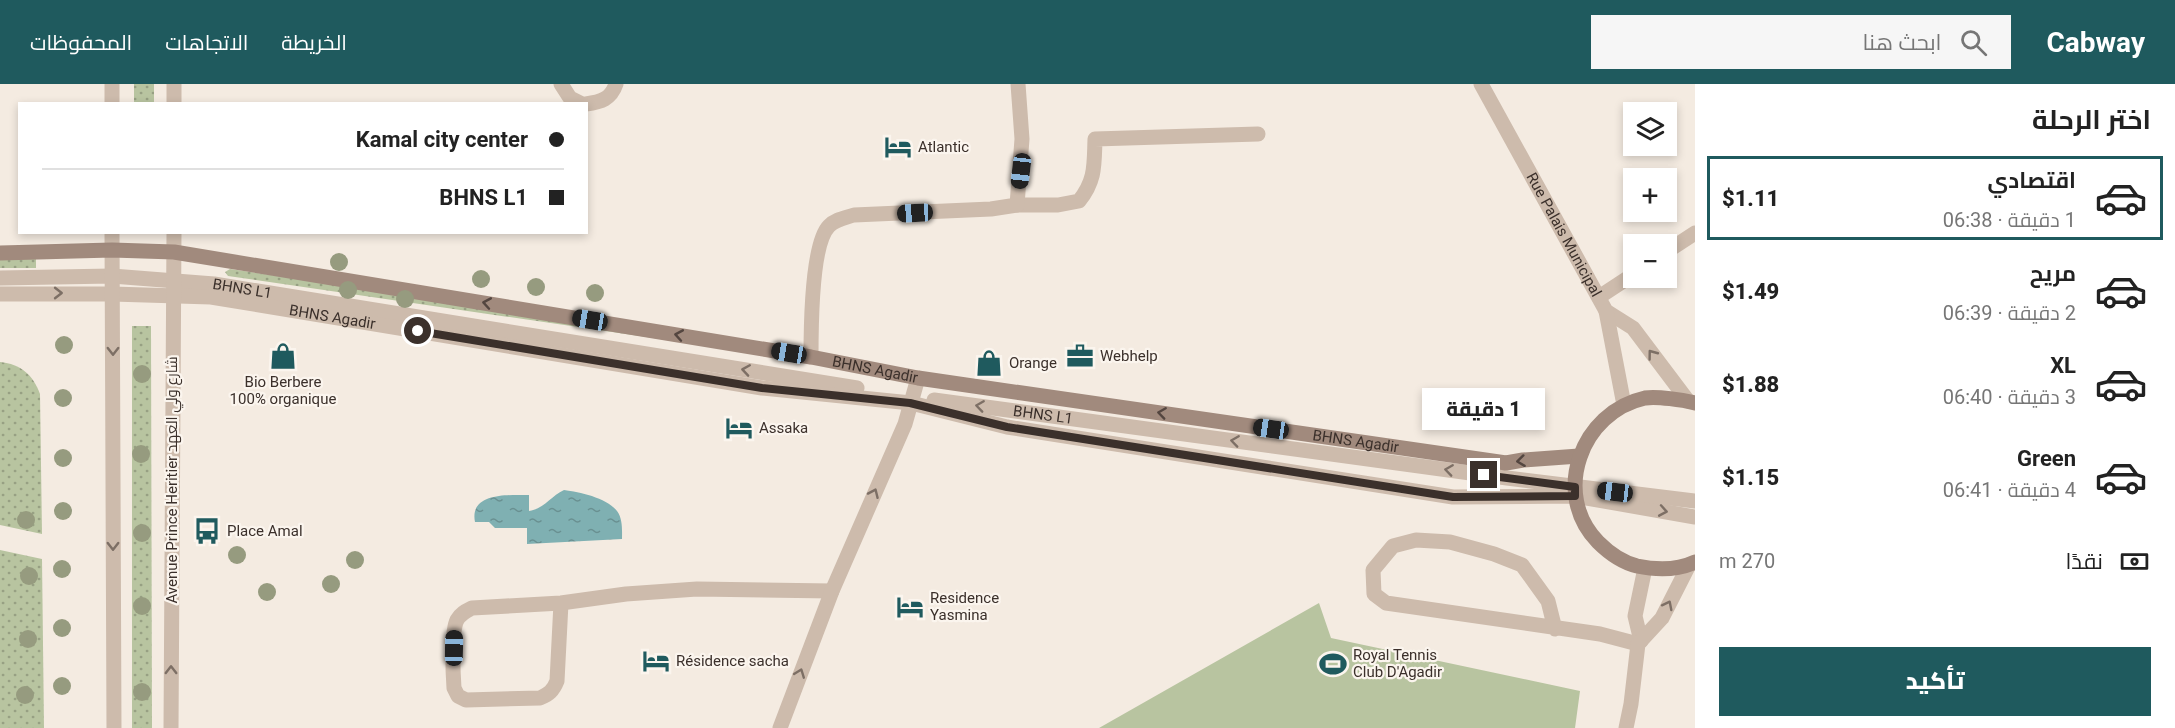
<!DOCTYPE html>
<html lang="ar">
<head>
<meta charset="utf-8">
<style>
	:root { --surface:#fff; --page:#f6f6f6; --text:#222; --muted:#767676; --line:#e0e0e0; --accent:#1f5a5e }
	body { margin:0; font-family:Roboto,Cairo,sans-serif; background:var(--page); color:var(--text); direction:rtl; height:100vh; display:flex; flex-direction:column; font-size:22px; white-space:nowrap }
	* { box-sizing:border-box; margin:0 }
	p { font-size:20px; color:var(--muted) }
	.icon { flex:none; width:33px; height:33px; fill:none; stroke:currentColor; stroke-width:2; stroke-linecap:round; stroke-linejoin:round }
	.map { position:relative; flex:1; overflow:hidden; direction:ltr }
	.side { display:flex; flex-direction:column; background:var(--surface); width:480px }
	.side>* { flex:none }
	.guide { position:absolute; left:18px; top:18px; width:570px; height:132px; border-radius:0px; box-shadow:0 3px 9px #0003; direction:rtl; display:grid; align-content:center; height:132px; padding:0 24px; background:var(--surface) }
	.tools { position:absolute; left:1623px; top:18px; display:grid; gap:12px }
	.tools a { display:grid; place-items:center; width:54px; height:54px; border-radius:0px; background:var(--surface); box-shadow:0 3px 9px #0003; font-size:30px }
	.end { position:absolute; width:27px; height:27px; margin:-14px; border:8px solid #3b302b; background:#fff; box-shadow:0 0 0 3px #fff }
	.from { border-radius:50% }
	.bubble { position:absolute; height:42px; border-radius:0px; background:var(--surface); box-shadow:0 3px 9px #0003; font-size:20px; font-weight:800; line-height:42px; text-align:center; direction:rtl }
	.car { position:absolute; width:18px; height:36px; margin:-18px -9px; border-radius:8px; box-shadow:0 0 4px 2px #0007; background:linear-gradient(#222 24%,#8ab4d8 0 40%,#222 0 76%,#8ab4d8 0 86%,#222 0) }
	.guide b { display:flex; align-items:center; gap:21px; height:57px; font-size:22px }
	.guide b+b { border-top:2px solid var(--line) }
	.guide i { width:15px; height:15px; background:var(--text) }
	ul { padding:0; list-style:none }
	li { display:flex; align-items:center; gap:18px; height:84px; margin:0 12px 9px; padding:0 12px; border:3px solid transparent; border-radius:0px }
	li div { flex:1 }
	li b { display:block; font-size:22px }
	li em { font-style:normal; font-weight:800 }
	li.selected { border-color:var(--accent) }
	li>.icon { width:54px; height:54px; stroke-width:1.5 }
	h2 { padding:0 24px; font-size:27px; line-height:72px }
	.pay { display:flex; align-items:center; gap:15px; height:66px; padding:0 24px; font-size:22px }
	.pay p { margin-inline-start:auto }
	.cta { display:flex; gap:12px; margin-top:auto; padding:12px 24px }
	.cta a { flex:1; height:69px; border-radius:0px; background:var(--accent); color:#fff; font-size:24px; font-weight:800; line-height:69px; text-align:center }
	header { display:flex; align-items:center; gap:36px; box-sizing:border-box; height:84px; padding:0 30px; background:var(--accent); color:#fff }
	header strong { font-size:28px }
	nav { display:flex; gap:33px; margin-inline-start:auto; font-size:21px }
	.search { width:420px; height:54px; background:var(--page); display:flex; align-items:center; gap:15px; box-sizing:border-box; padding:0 21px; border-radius:0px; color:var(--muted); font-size:22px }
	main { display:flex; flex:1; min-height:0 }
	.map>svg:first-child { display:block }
	.grass { fill:url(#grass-dots) }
	.pitch { fill:#b8c4a0 }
	.water { fill:url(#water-ripples) }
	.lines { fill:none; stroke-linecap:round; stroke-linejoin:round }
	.lane { stroke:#cdbbac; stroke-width:15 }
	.street { stroke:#cdbbac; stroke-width:15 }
	.secondary { stroke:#a18a7d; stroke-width:15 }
	.tree { fill:#969b7f }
	.oneway { stroke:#7d6f65 }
	.oneway2 { stroke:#544640 }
	.route { stroke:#3b302b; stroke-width:8 }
	.labels { text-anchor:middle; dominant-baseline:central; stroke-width:4.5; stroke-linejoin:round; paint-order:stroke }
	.poi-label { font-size:15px; fill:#3b302b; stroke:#fbf5ee; text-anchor:start }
	.street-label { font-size:15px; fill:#3b302b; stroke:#fbf5ee }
</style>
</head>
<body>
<header>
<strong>Cabway</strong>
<div class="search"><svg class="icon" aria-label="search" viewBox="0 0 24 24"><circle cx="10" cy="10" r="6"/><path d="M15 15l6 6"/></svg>ابحث هنا</div>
<nav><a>الخريطة</a><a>الاتجاهات</a><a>المحفوظات</a></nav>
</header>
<main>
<section class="side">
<h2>اختر الرحلة</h2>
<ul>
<li class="selected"><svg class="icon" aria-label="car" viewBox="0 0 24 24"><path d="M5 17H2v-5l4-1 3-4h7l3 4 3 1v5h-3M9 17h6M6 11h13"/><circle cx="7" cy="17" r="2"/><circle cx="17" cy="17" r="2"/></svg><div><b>اقتصادي</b><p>1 دقيقة · 06:38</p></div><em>$1.11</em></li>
<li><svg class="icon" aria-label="car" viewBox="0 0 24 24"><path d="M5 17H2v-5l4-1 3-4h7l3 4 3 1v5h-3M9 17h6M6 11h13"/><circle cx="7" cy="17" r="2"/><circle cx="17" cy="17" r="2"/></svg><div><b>مريح</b><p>2 دقيقة · 06:39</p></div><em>$1.49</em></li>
<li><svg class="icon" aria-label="car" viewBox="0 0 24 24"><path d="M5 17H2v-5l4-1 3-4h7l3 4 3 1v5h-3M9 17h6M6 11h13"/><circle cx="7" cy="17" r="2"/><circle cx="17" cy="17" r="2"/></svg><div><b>XL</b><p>3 دقيقة · 06:40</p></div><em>$1.88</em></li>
<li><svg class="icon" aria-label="car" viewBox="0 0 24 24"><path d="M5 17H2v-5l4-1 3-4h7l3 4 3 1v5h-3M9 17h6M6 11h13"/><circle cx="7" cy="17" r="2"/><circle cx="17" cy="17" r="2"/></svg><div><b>Green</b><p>4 دقيقة · 06:41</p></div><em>$1.15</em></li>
</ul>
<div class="pay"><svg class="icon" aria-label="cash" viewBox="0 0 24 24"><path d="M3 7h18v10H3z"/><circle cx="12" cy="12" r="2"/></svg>نقدًا<p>270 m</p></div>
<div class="cta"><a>تأكيد</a></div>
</section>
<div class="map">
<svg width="1695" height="644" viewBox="0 0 1695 644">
	<defs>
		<pattern id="grass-dots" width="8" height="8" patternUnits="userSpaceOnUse" patternTransform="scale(1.5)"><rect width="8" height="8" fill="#b8c4a0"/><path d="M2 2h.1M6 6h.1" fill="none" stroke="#97a083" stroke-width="1.8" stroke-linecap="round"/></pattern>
		<pattern id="water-ripples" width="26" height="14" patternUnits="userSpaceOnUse" patternTransform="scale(1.5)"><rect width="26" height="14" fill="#7fb0b2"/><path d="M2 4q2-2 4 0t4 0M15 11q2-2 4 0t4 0" fill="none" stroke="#699091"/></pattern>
	</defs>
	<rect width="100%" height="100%" fill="#f4ebe1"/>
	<!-- grass -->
	<g class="grass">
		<rect x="134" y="0" width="20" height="19"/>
		<rect x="0" y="175" width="36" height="9"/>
		<path d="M230,185L853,275L852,283L228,192L225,188Z"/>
		<path d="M132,242H151L152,644H132Z"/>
		<path d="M0,278C21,280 33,291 40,310L42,450L0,441Z"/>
		<path d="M0,466L42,475L44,644H0Z"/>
	</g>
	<!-- pitch -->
	<path class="pitch" d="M1319,519L1331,554L1580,607L1575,644H1099Z"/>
	<!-- water -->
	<path class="water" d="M564,406C580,408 607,414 617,427C623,435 622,447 622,455L527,460V444H495L489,438H475C469,408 510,411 529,411V427C544,425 551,412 564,406Z"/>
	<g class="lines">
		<!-- lane -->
		<g class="lane">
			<path d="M1017,121H1058L1079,117C1096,96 1094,80 1095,55L1258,50"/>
			<path d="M1666,168L1695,149"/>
			<path id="s1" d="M0,194L112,192L214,200L857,304"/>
			<path id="s2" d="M0,210H112L211,213L762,304L911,319L1007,343L1453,413L1575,412L1695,433"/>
			<path d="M1599,213L1634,190"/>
			<path id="s3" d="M934,316L1507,394L1695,417"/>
			<path d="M561,519L557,597C553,607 549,610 540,614L466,616L458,612L454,604C453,590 451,548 457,536C461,529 466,527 472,524L561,519L626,510L697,505L832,507"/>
			<path d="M1555,545L1548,517L1522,481L1494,470L1450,458L1416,456L1393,462L1373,486L1374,510L1386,519L1600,550L1638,560"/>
			<path d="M1641,557L1635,532L1645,484"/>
			<path d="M1626,644L1631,620L1638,560L1662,534L1689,481"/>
		</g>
		<!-- street -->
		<g class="street">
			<path d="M112,0V20"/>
			<path d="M174,0V20"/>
			<path d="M561,0L570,14L582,20"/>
			<path id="s4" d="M1481,0L1606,227L1633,244L1688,317"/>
			<path d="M586,20C601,18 611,15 616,0"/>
			<path d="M112,148L114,644"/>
			<path d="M1606,227L1624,321"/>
			<path d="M811,273C811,247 811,160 829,142C836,135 845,134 854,131L991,125L1017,121L1022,55L1018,0"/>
			<path d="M171,644L174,148"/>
			<path d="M780,644L832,507L905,340L918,294"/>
		</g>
		<!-- secondary -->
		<g class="secondary">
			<path id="s5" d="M0,169L112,166L174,168L811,273L918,294L1506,379L1523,376L1579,372"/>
			<path d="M1695,319C1683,316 1657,312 1645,314C1581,328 1551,410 1598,458C1609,469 1621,478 1637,482C1656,486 1676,487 1695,478"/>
		</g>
	</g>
	<!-- trees -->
	<g class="tree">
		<circle cx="339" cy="178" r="9"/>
		<circle cx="481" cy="195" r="9"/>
		<circle cx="536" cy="203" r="9"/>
		<circle cx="348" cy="206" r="9"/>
		<circle cx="595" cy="209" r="9"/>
		<circle cx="405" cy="215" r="9"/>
		<circle cx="64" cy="261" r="9"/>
		<circle cx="142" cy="290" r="9"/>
		<circle cx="63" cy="314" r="9"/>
		<circle cx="141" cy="370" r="9"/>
		<circle cx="63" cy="374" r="9"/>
		<circle cx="63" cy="427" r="9"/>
		<circle cx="26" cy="436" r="9"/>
		<circle cx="142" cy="449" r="9"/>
		<circle cx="237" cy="471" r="9"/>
		<circle cx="355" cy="476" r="9"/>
		<circle cx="62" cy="485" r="9"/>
		<circle cx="29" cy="492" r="9"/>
		<circle cx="331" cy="500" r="9"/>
		<circle cx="267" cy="508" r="9"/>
		<circle cx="142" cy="522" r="9"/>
		<circle cx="62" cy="544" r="9"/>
		<circle cx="28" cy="555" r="9"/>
		<circle cx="62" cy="602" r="9"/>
		<circle cx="142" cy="608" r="9"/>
		<circle cx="25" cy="611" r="9"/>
	</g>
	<!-- one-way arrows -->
	<defs><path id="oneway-chevron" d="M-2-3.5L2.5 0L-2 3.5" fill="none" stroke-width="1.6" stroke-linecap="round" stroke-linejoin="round" transform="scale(1.5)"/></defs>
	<g class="oneway">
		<use href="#oneway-chevron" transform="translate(58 209)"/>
		<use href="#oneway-chevron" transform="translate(113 267) rotate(90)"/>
		<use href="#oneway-chevron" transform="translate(1652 270) rotate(-127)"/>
		<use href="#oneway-chevron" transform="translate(746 286) rotate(-171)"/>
		<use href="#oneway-chevron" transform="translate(980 322) rotate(-172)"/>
		<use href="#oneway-chevron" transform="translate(1235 357) rotate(-172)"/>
		<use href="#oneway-chevron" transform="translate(1449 386) rotate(-172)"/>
		<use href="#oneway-chevron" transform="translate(874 409) rotate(-66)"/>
		<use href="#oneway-chevron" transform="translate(1663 427) rotate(10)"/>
		<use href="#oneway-chevron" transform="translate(113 462) rotate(90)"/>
		<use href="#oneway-chevron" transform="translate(1668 521) rotate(-63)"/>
		<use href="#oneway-chevron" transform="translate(171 586) rotate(-90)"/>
		<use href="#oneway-chevron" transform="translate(800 589) rotate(-69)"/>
	</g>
	<g class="oneway2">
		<use href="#oneway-chevron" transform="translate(487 219) rotate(-170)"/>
		<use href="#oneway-chevron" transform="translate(679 251) rotate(-170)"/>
		<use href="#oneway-chevron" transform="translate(1162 329) rotate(-172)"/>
		<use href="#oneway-chevron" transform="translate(1521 377) rotate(173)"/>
	</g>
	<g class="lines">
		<!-- route -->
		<path class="route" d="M418,247L762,304L910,319L1007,343L1453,413L1575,412V403L1484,391"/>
	</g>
	<!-- icons -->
	<defs>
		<symbol id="hotel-bare" viewBox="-9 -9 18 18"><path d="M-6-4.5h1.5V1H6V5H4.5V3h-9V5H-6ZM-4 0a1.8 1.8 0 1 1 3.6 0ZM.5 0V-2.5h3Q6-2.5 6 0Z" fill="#1f5a5e" stroke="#fbf5ee" stroke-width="2.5" paint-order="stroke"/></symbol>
		<symbol id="shop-bare" viewBox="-9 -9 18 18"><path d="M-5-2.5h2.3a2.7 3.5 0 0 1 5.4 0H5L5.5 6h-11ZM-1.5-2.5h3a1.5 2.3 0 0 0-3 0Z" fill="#1f5a5e" stroke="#fbf5ee" stroke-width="2.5" paint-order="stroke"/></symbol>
		<symbol id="office-bare" viewBox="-9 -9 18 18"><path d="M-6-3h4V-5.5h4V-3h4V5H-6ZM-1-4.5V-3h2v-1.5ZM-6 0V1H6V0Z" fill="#1f5a5e" stroke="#fbf5ee" stroke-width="2.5" paint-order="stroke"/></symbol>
		<symbol id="bus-bare" viewBox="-9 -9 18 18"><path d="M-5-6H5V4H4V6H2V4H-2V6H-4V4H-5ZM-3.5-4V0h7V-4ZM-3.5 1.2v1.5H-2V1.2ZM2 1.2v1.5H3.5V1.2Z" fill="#1f5a5e" stroke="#fbf5ee" stroke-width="2.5" paint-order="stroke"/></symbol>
		<symbol id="stadium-bare" viewBox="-9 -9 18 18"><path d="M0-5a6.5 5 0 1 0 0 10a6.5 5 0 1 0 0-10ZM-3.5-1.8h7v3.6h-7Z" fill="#1f5a5e" stroke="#fbf5ee" stroke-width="2.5" paint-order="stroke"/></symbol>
	</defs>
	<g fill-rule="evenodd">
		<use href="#hotel-bare" x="879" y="44" width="38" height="38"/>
		<use href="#shop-bare" x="264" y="253" width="38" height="38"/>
		<use href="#office-bare" x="1061" y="253" width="38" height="38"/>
		<use href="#shop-bare" x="970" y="260" width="38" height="38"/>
		<use href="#hotel-bare" x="720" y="325" width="38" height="38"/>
		<use href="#bus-bare" x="188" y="428" width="38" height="38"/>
		<use href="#hotel-bare" x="891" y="504" width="38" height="38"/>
		<use href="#hotel-bare" x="637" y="558" width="38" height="38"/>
		<use href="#stadium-bare" x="1314" y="561" width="38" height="38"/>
	</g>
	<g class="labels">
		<!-- poi labels -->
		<g class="poi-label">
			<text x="918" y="63">Atlantic</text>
			<text x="1100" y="272">Webhelp</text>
			<text x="1009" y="279">Orange</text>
			<text x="283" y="298" text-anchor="middle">Bio Berbere<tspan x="283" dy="17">100% organique</tspan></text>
			<text x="759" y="344">Assaka</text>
			<text x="227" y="447">Place Amal</text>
			<text x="930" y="514">Residence<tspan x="930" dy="17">Yasmina</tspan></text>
			<text x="1353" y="571">Royal Tennis<tspan x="1353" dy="17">Club D'Agadir</tspan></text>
			<text x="676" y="577">Résidence sacha</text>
		</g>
		<!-- street labels -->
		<g class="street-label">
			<text stroke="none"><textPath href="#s4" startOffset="172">Rue Palais Municipal</textPath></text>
			<text stroke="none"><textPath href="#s1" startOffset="243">BHNS L1</textPath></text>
			<text stroke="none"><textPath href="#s2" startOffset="334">BHNS Agadir</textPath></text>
			<text stroke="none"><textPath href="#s5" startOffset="885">BHNS Agadir</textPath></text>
			<text stroke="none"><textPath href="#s3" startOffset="110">BHNS L1</textPath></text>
			<text stroke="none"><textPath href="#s5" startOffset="1371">BHNS Agadir</textPath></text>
			<text transform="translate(172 396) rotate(-90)">Avenue Prince Heritier شارع ولي العهد</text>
		</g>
	</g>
</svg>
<div class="tools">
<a><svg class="icon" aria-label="layers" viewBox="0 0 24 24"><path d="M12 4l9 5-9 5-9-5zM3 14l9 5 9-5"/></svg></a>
<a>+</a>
<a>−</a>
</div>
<i class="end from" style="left:418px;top:247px"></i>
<i class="end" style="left:1484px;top:391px"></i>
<div class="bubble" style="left:1422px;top:304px;width:123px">1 دقيقة</div>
<i class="car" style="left:1021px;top:87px;rotate:187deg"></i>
<i class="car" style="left:915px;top:129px;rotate:267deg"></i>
<i class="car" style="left:590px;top:236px;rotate:280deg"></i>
<i class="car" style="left:789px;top:269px;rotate:280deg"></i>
<i class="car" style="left:1271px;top:345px;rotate:278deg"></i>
<i class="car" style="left:1615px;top:408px;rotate:277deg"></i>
<i class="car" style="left:454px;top:564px;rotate:1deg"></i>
<div class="guide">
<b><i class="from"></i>Kamal city center</b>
<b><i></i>BHNS L1</b>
</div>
</div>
</main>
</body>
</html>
